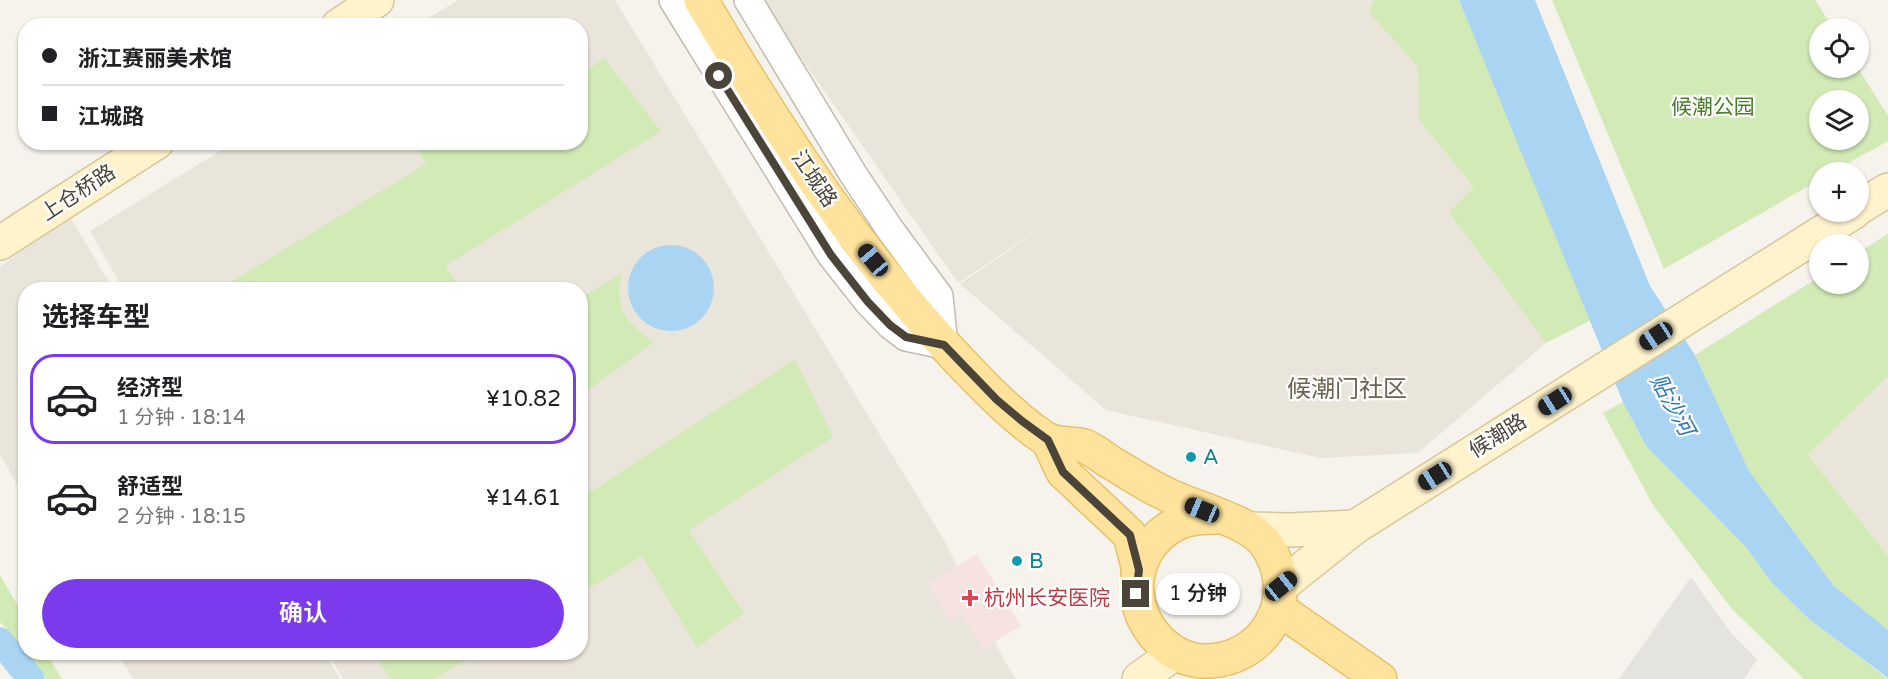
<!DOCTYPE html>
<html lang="zh">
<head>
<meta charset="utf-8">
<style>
	:root { --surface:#fff; --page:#f6f6f6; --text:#202124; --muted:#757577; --line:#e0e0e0; --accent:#7c3aed }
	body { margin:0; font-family:"Varela Round","Noto Sans SC",sans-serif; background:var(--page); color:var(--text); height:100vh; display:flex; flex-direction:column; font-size:22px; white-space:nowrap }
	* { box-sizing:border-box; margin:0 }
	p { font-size:20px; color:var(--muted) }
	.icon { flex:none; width:33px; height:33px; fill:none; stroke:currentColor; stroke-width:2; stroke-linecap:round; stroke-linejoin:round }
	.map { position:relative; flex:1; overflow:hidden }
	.panel { position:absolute; left:18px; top:282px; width:570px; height:378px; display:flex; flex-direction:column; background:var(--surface); border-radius:24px; box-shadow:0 2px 4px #0004 }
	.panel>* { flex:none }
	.top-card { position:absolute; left:18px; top:18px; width:570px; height:132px; border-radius:24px; box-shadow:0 2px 4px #0004; display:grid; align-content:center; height:132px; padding:0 24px; background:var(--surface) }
	.buttons { position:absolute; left:1809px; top:18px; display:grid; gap:12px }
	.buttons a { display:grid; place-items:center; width:60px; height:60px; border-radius:50%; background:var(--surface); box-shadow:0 2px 4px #0004; font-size:30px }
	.end { position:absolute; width:27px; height:27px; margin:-14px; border:8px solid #4b4439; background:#fff; box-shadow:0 0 0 3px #fff }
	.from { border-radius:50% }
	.bubble { position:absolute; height:42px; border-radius:21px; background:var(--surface); box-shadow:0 2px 4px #0004; font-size:20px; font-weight:600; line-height:42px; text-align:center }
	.car { position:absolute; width:18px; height:36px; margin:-18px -9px; border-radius:8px; box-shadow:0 0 4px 2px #0007; background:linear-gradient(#222 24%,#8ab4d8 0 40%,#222 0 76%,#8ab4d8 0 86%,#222 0) }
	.top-card b { display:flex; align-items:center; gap:21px; height:57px; font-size:22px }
	.top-card b+b { border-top:2px solid var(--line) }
	.top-card i { width:15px; height:15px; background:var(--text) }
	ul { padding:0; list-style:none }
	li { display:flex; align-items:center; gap:18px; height:90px; margin:0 12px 9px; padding:0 12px; border:3px solid transparent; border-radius:24px }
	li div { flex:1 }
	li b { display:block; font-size:22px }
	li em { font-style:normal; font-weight:600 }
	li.on { border-color:var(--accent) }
	li>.icon { width:54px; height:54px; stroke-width:1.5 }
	h2 { padding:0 24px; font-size:27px; line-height:72px }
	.primary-button { display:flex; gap:12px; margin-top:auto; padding:12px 24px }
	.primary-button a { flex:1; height:69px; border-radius:36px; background:var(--accent); color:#fff; font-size:24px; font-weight:600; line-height:69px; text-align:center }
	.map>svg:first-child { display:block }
	.residential { fill:#eae5da }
	.medical { fill:#f6e3e0 }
	.green { fill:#d2eab5; fill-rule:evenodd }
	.parking { fill:#e5e3e0 }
	.water { fill:#a9d4f2 }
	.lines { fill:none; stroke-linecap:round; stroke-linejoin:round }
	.canal { stroke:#a9d4f2; stroke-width:27 }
	.street-casing { stroke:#c2bbae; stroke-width:30 }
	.secondary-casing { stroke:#d6c79b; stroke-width:36 }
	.primary-casing { stroke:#e6c16a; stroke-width:36 }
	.street { stroke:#fff; stroke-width:27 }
	.secondary { stroke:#fff3cd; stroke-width:33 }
	.primary { stroke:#ffe39c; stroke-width:33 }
	.route { stroke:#4b4439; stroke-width:8 }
	.culture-dot { fill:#0f9aa8; stroke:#fff; stroke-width:2 }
	.health-dot { fill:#e0444e; stroke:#fff; stroke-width:2 }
	.labels { text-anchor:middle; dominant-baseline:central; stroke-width:4.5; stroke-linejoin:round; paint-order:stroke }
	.park-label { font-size:21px; fill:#4a7f2a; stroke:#fff }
	.street-label { font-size:21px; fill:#4b4439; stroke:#fff }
	.culture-label { font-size:21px; fill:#0d838f; stroke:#fff; text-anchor:start }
	.health-label { font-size:21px; fill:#be3a42; stroke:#fff; text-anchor:start }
	.water-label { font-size:22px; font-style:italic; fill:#2e7ab2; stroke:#fff }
	.quarter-label { font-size:24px; fill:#6e6250; stroke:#fff }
</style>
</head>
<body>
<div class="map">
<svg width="1888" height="679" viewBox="0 0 1888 679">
	<rect width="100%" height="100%" fill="#f6f3ec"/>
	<!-- residential -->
	<g class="residential">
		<path d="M458,0H615L944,540L1005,662L1016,679H343L328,653L580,652V290L123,289L90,231L233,143L580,142V26L417,25Z"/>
		<path d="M761,0H1394L1546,343L1418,453L1320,458L1106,410L960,284L1059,216L958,283Z"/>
		<path d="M69,215L113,289L26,290L25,498L0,455V267Z"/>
		<path d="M1888,376V556L1808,455Z"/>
		<path d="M117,653H325L340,679H133Z"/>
	</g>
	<!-- medical -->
	<path class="medical" d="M977,554L1021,626L983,649L961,612L949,619L928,584Z"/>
	<!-- green -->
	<g class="green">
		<path d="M1374,0H1459L1591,320L1546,343L1449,212L1474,187L1419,120L1418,67L1369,12Z"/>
		<path d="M1552,0H1815L1833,28H1820V68H1858L1888,116V141L1832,172H1820L1819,180L1664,269ZM1858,100V140H1820V100Z"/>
		<path d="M604,58L661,131L445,266L461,289H219L426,164L415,143L580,142L581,75Z"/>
		<path d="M1888,234V376L1808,455L1888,556V630L1834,586L1749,471L1695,355L1819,277L1820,284H1858L1859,252Z"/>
		<path d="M621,274C615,310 625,321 654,342L581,395V297Z"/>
		<path d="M795,359L833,437L689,530L744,613L697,648L642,556L581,593V492L584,496Z"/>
		<path d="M1623,402L1646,446L1746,547L1772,583L1810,620L1888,679H1804L1732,609L1653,505L1603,413Z"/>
		<path d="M0,575L25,618L26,652L0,622Z"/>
		<path d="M26,652L46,653L62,679H46Z"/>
		<path d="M374,653H479L434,679H391Z"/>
	</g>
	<!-- parking -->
	<path class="parking" d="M1691,577L1731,633L1757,659L1744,679H1619Z"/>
	<!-- water -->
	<g class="water">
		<path d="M1459,0H1535L1650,286L1695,355L1749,471L1834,586L1888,630V678L1810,620L1772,583L1746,547L1646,446L1623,402Z"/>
		<circle cx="671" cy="288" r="43"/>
	</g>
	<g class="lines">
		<!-- canal -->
		<path class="canal" d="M0,641L31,679"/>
		<defs>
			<path id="street" d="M673,0L831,255L868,302L890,325L906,337L944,345L939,296L889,228L853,174L748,0"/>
			<g id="secondary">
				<path d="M338,26L377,0"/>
				<path d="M1858,208L1888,190"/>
				<path d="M0,243L157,142"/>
				<path d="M1355,527L1854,212"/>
				<path d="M1249,529L1290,530L1355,527L1281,586"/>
				<path d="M1139,679L1175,653"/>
			</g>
			<g id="primary">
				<path d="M701,0C779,134 866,266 975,377C993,396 1012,414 1033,430C1038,433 1043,438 1048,440C1059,445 1073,443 1084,446C1093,449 1102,457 1110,462C1129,473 1148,486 1168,495C1194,508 1249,521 1265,543C1303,595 1266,664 1201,661C1190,660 1177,655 1168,648C1124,615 1126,548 1178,523C1191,517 1205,517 1219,517"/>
				<path d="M1048,440L1063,472L1130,535L1139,570"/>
				<path d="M1279,609L1380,679"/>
			</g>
		</defs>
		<!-- street casing -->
		<use href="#street" class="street-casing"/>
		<!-- secondary casing -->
		<use href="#secondary" class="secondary-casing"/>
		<!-- primary casing -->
		<use href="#primary" class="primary-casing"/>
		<!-- street -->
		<use href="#street" class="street"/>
		<!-- secondary -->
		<use href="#secondary" class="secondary"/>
		<!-- primary -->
		<use href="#primary" class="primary"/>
	</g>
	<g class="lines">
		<!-- route -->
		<path class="route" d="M719,76L831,255L868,302L890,325L906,337L944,345L997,400L1022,421L1048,440L1063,472L1130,535L1139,570L1136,594"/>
	</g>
	<!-- markers -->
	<g class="culture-dot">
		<circle cx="1191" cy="457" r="6"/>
		<circle cx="1017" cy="561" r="6"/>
	</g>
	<path class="health-dot" d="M967 589h6v6h6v6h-6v6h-6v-6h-6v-6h6z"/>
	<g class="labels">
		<!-- park labels -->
		<g class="park-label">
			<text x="1713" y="107">候潮公园</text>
		</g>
		<!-- street labels -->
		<g class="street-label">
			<text transform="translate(814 179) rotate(56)">江城路</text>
			<text transform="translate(78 193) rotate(-33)">上仓桥路</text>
			<text transform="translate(1498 436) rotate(-32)">候潮路</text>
		</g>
		<!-- culture labels -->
		<g class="culture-label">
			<text x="1203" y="457">A</text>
			<text x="1029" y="561">B</text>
		</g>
		<!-- health labels -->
		<g class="health-label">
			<text x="984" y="598">杭州长安医院</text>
		</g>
		<!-- water labels -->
		<g class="water-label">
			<text transform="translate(1672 405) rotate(61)">贴沙河</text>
		</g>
		<!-- quarter labels -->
		<g class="quarter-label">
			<text x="1347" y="389">候潮门社区</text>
		</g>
	</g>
</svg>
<div class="buttons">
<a><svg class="icon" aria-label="locate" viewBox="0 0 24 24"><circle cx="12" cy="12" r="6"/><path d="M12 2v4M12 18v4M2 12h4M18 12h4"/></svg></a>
<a><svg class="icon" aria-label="layers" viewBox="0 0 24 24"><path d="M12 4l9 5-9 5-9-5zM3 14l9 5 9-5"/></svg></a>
<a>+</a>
<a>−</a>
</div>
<i class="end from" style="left:719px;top:76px"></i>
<i class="end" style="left:1136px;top:594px"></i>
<div class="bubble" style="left:1156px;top:573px;width:84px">1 分钟</div>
<i class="car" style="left:873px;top:260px;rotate:320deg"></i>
<i class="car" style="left:1656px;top:336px;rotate:237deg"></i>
<i class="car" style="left:1555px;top:401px;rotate:238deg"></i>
<i class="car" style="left:1435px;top:476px;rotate:238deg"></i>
<i class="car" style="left:1202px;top:510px;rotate:293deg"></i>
<i class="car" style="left:1281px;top:586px;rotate:51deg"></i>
<div class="top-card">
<b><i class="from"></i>浙江赛丽美术馆</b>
<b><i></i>江城路</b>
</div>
<section class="panel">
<h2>选择车型</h2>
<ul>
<li class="on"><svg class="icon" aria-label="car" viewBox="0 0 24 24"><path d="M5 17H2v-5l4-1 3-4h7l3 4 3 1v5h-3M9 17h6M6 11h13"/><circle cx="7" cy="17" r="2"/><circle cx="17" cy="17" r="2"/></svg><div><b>经济型</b><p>1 分钟 · 18:14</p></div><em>¥10.82</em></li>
<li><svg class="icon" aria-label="car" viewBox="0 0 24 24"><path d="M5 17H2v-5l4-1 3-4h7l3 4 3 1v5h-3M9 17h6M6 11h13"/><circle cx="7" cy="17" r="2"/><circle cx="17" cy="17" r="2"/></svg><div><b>舒适型</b><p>2 分钟 · 18:15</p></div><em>¥14.61</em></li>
</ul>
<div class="primary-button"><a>确认</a></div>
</section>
</div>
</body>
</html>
